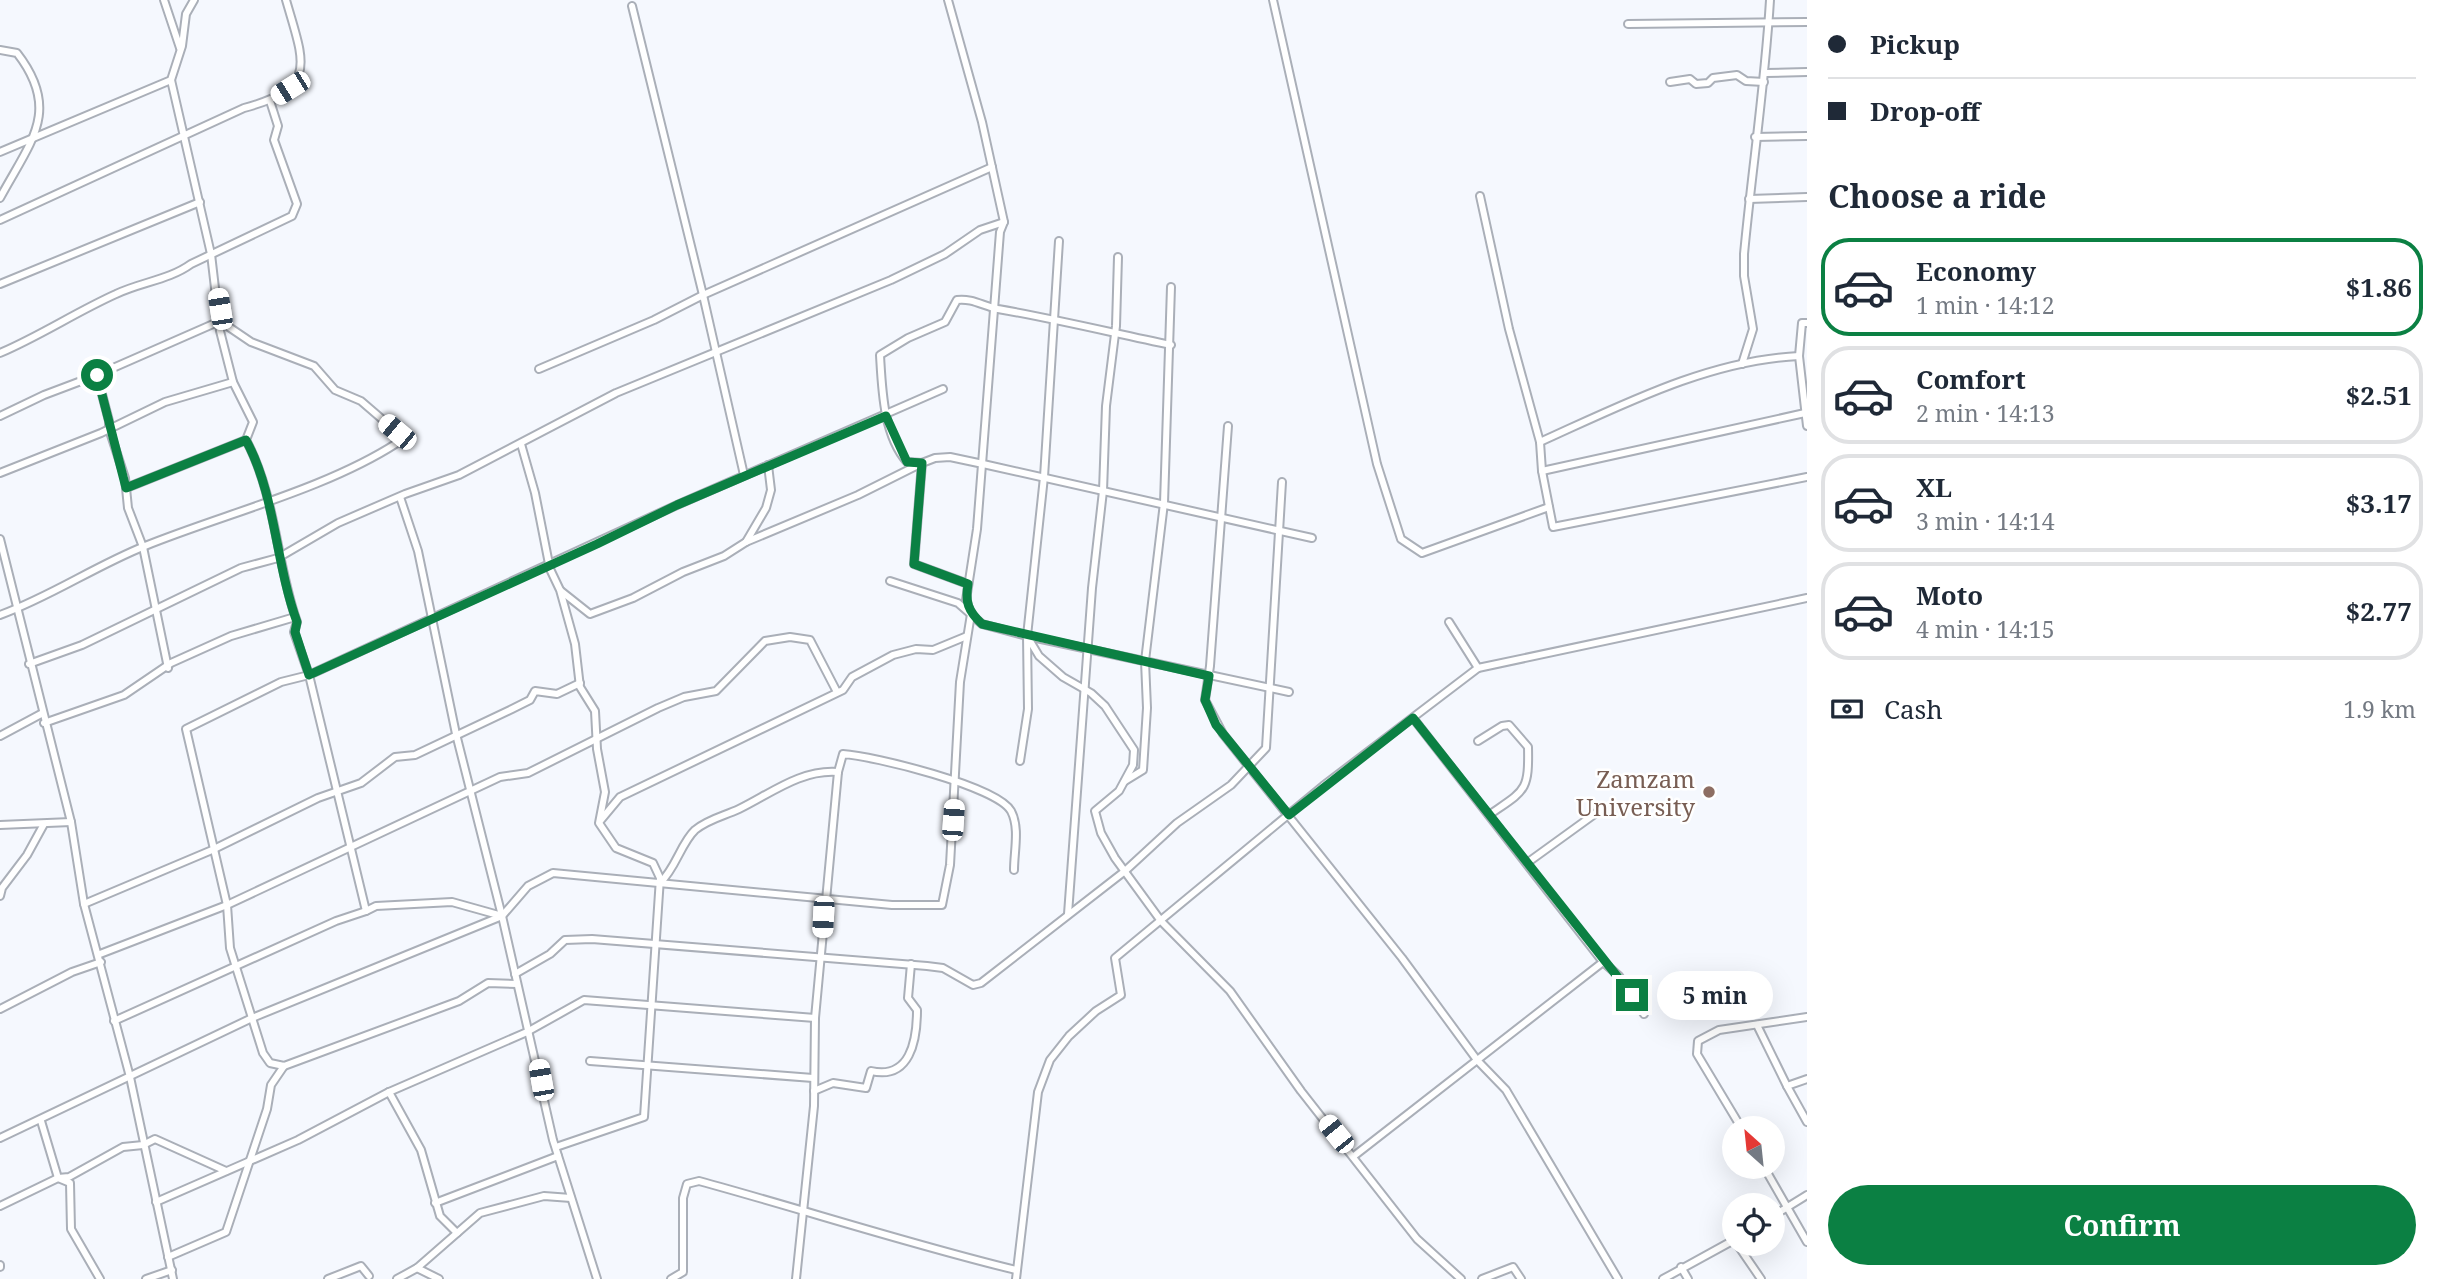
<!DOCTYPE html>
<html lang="en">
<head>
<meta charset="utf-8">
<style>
	:root { --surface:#fff; --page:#f6f6f7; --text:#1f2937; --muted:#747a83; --line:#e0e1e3; --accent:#0b8043 }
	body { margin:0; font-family:"Noto Serif",serif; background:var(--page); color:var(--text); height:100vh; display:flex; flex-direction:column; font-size:26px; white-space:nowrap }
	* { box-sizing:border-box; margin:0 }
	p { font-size:23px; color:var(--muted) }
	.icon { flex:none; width:38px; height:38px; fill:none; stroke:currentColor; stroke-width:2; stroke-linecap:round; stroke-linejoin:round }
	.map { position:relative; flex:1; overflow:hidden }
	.details { display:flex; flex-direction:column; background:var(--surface); width:630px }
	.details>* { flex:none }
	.guide { display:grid; align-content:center; height:154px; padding:0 21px; background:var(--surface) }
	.needle { width:46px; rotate:333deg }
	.tools { position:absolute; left:1722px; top:1116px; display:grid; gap:14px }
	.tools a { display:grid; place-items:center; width:63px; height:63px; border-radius:50%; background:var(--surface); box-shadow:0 7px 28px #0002; font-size:35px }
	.end { position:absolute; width:32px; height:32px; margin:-16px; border:9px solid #0b8043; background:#fff; box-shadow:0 0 0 4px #fff }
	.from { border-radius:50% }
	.bubble { position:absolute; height:49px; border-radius:24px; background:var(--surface); box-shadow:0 7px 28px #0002; font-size:23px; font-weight:700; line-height:49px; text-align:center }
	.car { position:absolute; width:21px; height:42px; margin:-21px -10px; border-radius:9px; box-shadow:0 0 5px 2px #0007; background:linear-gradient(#fff 24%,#345 0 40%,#fff 0 76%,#345 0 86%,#fff 0) }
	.guide b { display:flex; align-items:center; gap:24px; height:66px; font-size:26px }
	.guide b+b { border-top:2px solid var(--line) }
	.guide i { width:18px; height:18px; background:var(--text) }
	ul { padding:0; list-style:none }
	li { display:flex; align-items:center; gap:21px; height:98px; margin:0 14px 10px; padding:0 7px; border:4px solid var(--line); border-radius:28px }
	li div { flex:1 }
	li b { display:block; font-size:26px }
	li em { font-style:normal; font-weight:700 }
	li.selected { border-color:var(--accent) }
	li>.icon { width:63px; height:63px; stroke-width:1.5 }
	h2 { padding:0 21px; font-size:32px; line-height:84px }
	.pay { display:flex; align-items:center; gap:18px; height:77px; padding:0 21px; font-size:26px }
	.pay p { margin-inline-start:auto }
	.primary-button { display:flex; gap:14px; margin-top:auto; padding:14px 21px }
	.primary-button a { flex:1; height:80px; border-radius:42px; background:var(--accent); color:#fff; font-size:28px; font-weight:700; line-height:80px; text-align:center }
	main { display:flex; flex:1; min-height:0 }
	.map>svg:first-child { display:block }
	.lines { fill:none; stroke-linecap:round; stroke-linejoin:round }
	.minor-casing { stroke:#aaafb8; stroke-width:10 }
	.minor { stroke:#fff; stroke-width:6 }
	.route { stroke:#0b8043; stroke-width:9 }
	.education-dot { fill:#8d6e63; stroke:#fff; stroke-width:2.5 }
	.labels { text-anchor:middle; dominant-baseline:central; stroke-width:5; stroke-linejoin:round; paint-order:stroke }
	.education-label { font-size:24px; fill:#785e54; stroke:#fff; text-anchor:end }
</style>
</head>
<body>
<main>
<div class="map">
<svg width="1807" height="1279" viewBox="0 0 1807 1279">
	<rect width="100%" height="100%" fill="#f5f8fe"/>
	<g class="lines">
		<defs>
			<g id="minor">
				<path d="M164,0L180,48"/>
				<path d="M1273,0L1377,464L1401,539L1422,553L1549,507"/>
				<path d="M632,6L703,295L992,167"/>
				<path d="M1628,24L1807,22"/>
				<path d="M0,50L17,53C62,111 30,142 0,198"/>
				<path d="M1766,73L1807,72"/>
				<path d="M171,80L211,254L220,331L233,382L253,422L246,440C276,496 276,562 297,622L294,632L309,675L366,911L376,906L452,902L502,916"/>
				<path d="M1670,82L1690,79L1696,84L1708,83L1713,78L1737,75L1746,81L1764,82"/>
				<path d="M1755,137L1807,136"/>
				<path d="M0,152L171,80L182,46L186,14L194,0"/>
				<path d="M1480,196L1509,329L1540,442L1542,471L1553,527L1807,477"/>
				<path d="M1749,199L1807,197"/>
				<path d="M0,220L244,108C319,88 304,63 286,0"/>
				<path d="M0,284L200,202"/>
				<path d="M1807,323H1802L1799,356L1807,426"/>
				<path d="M0,353C40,336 76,312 116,294C141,282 169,280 191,264L292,216L297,204L274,140L278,126L270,101"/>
				<path d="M1742,364L1753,329L1744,276V254C1752,169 1765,85 1770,0"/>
				<path d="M539,369L654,320L703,295L744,475"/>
				<path d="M97,375L109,421V429L125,478L128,508L143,547L168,668"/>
				<path d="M0,416L44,395L97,375L220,321L251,342L314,366L335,390L361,401L397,432V443C326,489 224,514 145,546C95,566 50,597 0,615"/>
				<path d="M1228,426L1210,666L1205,700L1223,734L1402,958L1477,1060L1506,1090L1618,1279"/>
				<path d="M1540,442C1622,405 1709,360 1799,356"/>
				<path d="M521,444L535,493L550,569L560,590L575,644L580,687L595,711L597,749L605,792L599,823L616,848L653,863L660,878L644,1117L556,1147"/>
				<path d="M1542,471L1805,413"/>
				<path d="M0,473L101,433L165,402L233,382"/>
				<path d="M126,488L246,440"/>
				<path d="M400,497L418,551L456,734L502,916L553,1140L597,1279"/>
				<path d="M0,539L71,822L84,904L130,1077L173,1279"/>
				<path d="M746,542L858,495L922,463L907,462C883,435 882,388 880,355L908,338L945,322L957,300C972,298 983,306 998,309C1056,319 1113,333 1171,345"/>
				<path d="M890,581L958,603L982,624L1027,636L1039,656L1063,677L1091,693L1105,706L1134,750L1133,765L1119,791L1095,811L1101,833L1115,858L1161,921L1230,991L1301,1091L1417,1239L1461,1279"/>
				<path d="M968,584L914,564L922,463L935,458L950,457L983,464L1312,538"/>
				<path d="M561,591L590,614L633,598L683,572L724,556L746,542L766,508L771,490L768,465"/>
				<path d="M1027,636L1289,692"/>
				<path d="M29,664L82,645L241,568L278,558L338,523L405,494L459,475L616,393L891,280L945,254L980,230L1004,222"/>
				<path d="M1478,668L1807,598"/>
				<path d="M1413,718L1603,962"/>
				<path d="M44,723L124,695L171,663L231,636L295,617"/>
				<path d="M0,736L41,714"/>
				<path d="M1478,741L1502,726L1509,725L1528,747C1529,792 1525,790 1489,815"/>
				<path d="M1020,761L1028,709L1027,636L1044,477L1059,241"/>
				<path d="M1125,781L1143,770L1147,708L1145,661L1164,503L1171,287"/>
				<path d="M600,821L620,797L843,690L852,677L893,655L916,649L933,650L967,636"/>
				<path d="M0,825L71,822"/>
				<path d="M1527,863L1603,808"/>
				<path d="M660,883C676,868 681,843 695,830C708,819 724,816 739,809C770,794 801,769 838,772"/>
				<path d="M0,896L2,888L27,855L44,824"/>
				<path d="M84,904L212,850L318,798L361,783L395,757L415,755L512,709L530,700L535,691L557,694L580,683"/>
				<path d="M1068,914L1092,588L1103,491L1106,406L1116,326L1118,257"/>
				<path d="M100,954L227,905L500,777L528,773L658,708L684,697L716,691L765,641L790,637L810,640L837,692"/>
				<path d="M515,974L550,954L565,940L592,939L927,966L943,968L973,985L981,983L1125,871L1177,823L1231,785L1266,748L1282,482"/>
				<path d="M517,984L488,983L459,1001L284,1066L270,1063L263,1053L230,948L227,905L186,729L281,682L309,675L677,505L943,389"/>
				<path d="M0,1009L72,972L101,962"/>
				<path d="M114,1021L336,921L366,911"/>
				<path d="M1757,1025L1787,1086"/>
				<path d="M590,1061L813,1078"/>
				<path d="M1807,1079L1787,1086L1807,1122"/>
				<path d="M814,1091L833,1083L866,1088L871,1071C910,1080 917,1041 917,1010L908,998L911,964"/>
				<path d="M389,1092L421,1150L440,1216L457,1233"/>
				<path d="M41,1121L58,1178L70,1183L71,1229L100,1279"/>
				<path d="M1742,1129L1697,1054L1698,1041L1719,1030L1807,1017"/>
				<path d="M0,1138L252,1018L502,916L528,886L553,873L892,905H942L950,865L960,682L971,614L966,600L977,529L1000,232L1004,222L982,122L948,0"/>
				<path d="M1354,1156L1603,962L1619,976L1644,1014"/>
				<path d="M1764,1167L1807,1242"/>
				<path d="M156,1202L298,1140L389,1092L527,1032L584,1000L815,1018"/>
				<path d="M435,1203L558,1156"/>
				<path d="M0,1206L58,1178L69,1177L123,1147L143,1145L155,1139L226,1171"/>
				<path d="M1773,1216L1807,1195"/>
				<path d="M1737,1244L1761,1279"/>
				<path d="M168,1257L226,1232L267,1109L271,1085L284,1066"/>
				<path d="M0,1265V1267"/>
				<path d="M1681,1267L1688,1279"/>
				<path d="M417,1268L439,1279"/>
				<path d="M146,1279L172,1270"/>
				<path d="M328,1279L361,1266L369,1276"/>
				<path d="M397,1279L417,1268L480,1213L544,1196L571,1198"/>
				<path d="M671,1279L683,1272V1198L687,1184L699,1181C805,1210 909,1244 1016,1270"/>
				<path d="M796,1279L814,1106L815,1018L838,772L843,754C873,756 997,786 1011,811C1020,828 1014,851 1014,870"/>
				<path d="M1016,1279L1038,1092L1050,1060L1069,1036L1096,1011L1121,995L1115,958L1323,786L1478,668L1449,622"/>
				<path d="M1482,1279L1513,1267L1521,1279"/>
				<path d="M1663,1279L1734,1240"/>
			</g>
		</defs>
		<!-- minor casing -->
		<use href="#minor" class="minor-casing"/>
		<!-- minor -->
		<use href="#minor" class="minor"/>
	</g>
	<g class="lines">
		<!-- route -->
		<path class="route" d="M97,375L126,488L246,440C276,496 275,562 297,622L295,632L309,675L597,544L677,505L886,416L907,462L922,463L914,564L968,584C965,602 968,611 982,624L1209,676L1205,700L1216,725L1289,815L1413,718L1632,995"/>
	</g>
	<!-- markers -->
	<circle class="education-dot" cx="1709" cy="792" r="7"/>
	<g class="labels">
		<!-- education labels -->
		<g class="education-label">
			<text x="1695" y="778">Zamzam<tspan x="1695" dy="28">University</tspan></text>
		</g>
	</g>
</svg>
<div class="tools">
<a><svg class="needle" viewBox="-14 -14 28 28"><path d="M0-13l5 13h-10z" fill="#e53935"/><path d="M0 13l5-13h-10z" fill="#747a83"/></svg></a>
<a><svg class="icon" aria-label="locate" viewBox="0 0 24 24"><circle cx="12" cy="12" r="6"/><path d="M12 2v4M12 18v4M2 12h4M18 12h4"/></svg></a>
</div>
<i class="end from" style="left:97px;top:375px"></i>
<i class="end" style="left:1632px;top:995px"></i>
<div class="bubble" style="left:1657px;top:971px;width:116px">5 min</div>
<i class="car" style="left:290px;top:88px;rotate:238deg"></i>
<i class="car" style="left:220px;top:309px;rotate:351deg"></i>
<i class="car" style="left:397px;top:432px;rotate:310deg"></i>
<i class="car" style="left:953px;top:820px;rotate:4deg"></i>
<i class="car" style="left:823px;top:917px;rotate:183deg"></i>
<i class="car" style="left:541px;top:1080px;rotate:350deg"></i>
<i class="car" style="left:1336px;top:1134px;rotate:321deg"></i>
</div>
<section class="details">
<div class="guide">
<b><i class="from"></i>Pickup</b>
<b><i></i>Drop-off</b>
</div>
<h2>Choose a ride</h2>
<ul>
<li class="selected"><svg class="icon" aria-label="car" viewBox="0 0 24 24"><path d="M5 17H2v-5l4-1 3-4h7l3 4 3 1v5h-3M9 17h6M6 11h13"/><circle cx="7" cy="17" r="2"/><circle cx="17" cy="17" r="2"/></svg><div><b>Economy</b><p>1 min · 14:12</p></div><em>$1.86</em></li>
<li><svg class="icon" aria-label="car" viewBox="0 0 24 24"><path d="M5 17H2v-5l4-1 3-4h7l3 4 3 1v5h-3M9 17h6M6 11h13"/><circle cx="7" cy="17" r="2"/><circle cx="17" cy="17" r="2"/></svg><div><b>Comfort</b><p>2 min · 14:13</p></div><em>$2.51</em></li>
<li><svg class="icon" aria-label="car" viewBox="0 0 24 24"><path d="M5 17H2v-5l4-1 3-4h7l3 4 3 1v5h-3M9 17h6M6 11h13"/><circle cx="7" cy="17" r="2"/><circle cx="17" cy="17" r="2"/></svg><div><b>XL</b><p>3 min · 14:14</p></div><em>$3.17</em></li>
<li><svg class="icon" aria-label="car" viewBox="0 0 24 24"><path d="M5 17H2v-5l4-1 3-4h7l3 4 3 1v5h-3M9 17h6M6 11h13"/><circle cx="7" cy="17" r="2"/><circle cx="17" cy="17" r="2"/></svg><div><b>Moto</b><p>4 min · 14:15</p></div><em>$2.77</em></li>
</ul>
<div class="pay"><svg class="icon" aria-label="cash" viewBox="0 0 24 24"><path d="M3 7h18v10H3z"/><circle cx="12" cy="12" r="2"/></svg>Cash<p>1.9 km</p></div>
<div class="primary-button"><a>Confirm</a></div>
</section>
</main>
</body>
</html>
